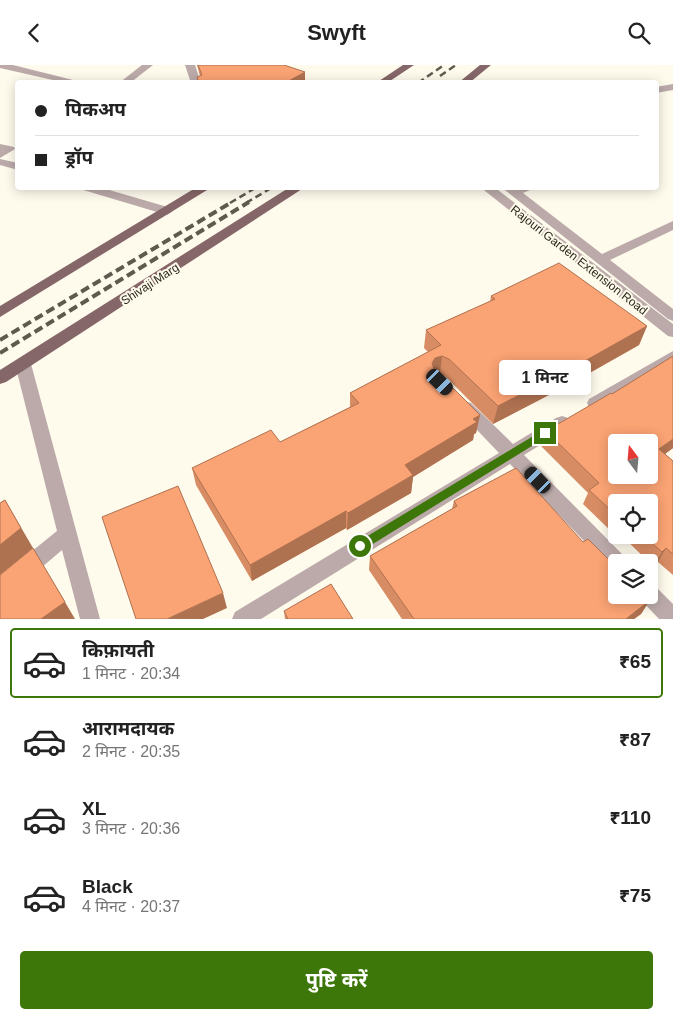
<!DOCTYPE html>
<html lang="hi">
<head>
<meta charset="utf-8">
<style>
	:root { --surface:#fff; --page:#f6f6f6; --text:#222; --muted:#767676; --line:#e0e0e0; --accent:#3d7609 }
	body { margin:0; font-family:Helvetica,"Noto Sans Devanagari",sans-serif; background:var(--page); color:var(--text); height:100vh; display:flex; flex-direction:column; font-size:19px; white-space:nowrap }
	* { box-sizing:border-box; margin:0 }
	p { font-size:16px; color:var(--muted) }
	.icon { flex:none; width:28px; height:28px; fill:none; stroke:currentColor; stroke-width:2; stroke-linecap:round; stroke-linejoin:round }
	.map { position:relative; height:554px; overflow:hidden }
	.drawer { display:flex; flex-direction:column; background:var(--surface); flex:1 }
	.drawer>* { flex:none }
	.top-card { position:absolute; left:15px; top:15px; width:644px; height:110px; border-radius:5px; box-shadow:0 2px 12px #0003; display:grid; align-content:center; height:110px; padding:0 20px; background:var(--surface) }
	.needle { width:32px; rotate:344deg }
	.tools { position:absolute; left:608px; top:369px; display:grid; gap:10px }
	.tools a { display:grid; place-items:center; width:50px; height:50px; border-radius:5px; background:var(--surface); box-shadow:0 2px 12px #0003; font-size:25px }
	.end { position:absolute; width:22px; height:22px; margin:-11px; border:6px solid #3d7609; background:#fff; box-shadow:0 0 0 2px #fff }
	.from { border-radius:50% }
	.bubble { position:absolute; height:35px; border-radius:5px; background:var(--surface); box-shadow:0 2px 12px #0003; font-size:16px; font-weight:700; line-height:35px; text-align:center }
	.car { position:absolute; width:15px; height:30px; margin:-15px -8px; border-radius:6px; box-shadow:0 0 4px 1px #0007; background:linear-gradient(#222 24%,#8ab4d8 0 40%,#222 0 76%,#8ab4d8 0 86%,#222 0) }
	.top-card b { display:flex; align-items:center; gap:18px; height:48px; font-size:19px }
	.top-card b+b { border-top:1px solid var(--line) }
	.top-card i { width:12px; height:12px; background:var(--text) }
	ul { padding:9px 0 0; list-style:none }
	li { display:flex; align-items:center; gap:15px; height:70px; margin:0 10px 8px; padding:0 10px; border:2px solid transparent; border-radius:5px }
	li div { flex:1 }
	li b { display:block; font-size:19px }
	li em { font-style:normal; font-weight:700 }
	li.on { border-color:var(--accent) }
	li>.icon { width:45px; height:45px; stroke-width:1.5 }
	.action { display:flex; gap:10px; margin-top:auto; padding:10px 20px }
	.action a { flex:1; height:58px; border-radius:5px; background:var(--accent); color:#fff; font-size:20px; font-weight:700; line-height:58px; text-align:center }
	header { display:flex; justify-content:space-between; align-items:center; height:65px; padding:0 20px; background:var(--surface); font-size:22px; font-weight:700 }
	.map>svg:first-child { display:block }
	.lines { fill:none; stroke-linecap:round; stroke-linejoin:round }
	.minor { fill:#bcaaaa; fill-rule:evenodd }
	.major { fill:#866769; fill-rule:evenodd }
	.rail-far1 { stroke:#5e5a4d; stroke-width:2.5; stroke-dasharray:7 4; stroke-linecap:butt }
	.rail { stroke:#5e5a4d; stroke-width:4; stroke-dasharray:9 4.5; stroke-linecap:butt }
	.wall { fill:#d78c64 }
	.shaded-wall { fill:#af7251 }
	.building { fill:#faa374; stroke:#af7251; fill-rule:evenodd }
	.route { fill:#3d7609 }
	.labels { text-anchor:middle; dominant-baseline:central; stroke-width:4; stroke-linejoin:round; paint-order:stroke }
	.street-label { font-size:12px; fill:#2c281b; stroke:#fefaec }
</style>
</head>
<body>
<header><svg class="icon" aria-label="back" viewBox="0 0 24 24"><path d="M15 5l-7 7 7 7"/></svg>Swyft<svg class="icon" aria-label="search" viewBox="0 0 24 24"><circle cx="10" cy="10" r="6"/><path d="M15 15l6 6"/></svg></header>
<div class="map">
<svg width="673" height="554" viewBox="0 0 673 554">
	<rect width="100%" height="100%" fill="#fefaec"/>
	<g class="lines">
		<!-- minor -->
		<g class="minor">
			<path d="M0,0H13L85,18H66L0,3Z"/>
			<path d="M142,0H153L130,18H119Z"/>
			<path d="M185,0H195L201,18H191Z"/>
			<path d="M673,19V25L656,28V22Z"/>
			<path d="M0,79L14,82L15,84L0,93Z"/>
			<path d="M0,94L18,98V105L0,100Z"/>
			<path d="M78,122H99L171,143L173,146L167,150L80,124Z"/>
			<path d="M480,122H494L673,259V272L668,271Z"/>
			<path d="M501,122H537L523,128L602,189L673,156V165L610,195L673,244V256L668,254Z"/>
			<path d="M673,286V299L601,342L595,344L589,342L587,338L589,334Z"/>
			<path d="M23,293L28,295L31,299L100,554H80L62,485L7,532L0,535V512L57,466L15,299L18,295Z"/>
			<path d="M465,336L471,338L513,379L556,353L562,351L568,353L570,358L568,363L524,390L625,492L628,498H616V506L611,504L510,399L261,554H232L235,547L499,388L459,346L457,342L459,338Z"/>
			<path d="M649,519L656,522L673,539V554H659L642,536L639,530H649Z"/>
		</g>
		<!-- major -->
		<g class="major">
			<path d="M403,0H414L387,18H376Z"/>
			<path d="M480,0H491L469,18H458Z"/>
			<path d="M197,122H212L0,252V241Z"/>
			<path d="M290,122H305L6,317L0,319V305Z"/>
		</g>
		<!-- rail-far1 -->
		<g class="rail-far1">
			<path d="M440,11L456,0"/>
			<path d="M418,18L444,0"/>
			<path d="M230,138L257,122"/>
			<path d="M246,138L273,122"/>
		</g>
		<!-- rail -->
		<g class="rail">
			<path d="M0,275L232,137"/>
			<path d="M0,288L249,137"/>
		</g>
	</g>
	<!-- wall -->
	<g class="wall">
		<path d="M197,0H284L305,15L300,18H197V12L200,11Z"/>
		<path d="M491,231L647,261L639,280L570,319L493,359L446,312L439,309L480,350L476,368L474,369L473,375L413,412L411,428L347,465L346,463L252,516L196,420L192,403L280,377L350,342V328L428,287L424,283L426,265L490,237Z"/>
		<path d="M673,291V383L665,389L673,396V510L658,497L653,501L621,470H649L616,438V467L614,469L583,439L588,428L541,381L546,366L612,329Z"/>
		<path d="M454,436L583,477L650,535L641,549L634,554H402L369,505L370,491L452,444Z"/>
		<path d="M284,546L353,554H285Z"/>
	</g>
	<!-- shaded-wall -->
	<g class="shaded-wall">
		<path d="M305,7V15L300,18H285Z"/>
		<path d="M647,261L639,280L570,319L493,359L498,341Z"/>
		<path d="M442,291L440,309L432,311V298L435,293Z"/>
		<path d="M480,350L476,368L474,369L473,375L413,412L411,428L347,465L348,448L405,400L473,354Z"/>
		<path d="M673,374V383L651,399L659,384Z"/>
		<path d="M5,435L33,483L0,510V480Z"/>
		<path d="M346,446V463L252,516L250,500Z"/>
		<path d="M33,483L75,554H41Z"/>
		<path d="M666,483L658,497L653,501L662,487Z"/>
		<path d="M223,528L227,543L203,554H167Z"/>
		<path d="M650,535L641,549L634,554H626Z"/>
	</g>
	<!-- building -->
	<g class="building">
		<path d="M198,0H284L305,7L285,18H199L197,12L202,10Z"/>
		<path d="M559,198L647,261L576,301L498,341L449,294L442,291L435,293L432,298L434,304L480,350L473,354L477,357L405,400L413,410L348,448L346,446L250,500L192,403L271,365L280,377L359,338L350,328L441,280L426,265L495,234L491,231Z"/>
		<path d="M673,291V374L659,384L673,396V489L666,483L662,487L643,470H649V438H616V450L589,425L599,418L546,366L611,328L612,329ZM616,378H649V410H616Z"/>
		<path d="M516,403L583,477L588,474L616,502V530H645L650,535L626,554H414L370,491L457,441L454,436Z"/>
		<path d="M178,421L223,528L167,554H136L102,452Z"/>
		<path d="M5,435L21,463L0,480V438Z"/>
		<path d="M33,483L65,537L41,554H0V510Z"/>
		<path d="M331,519L353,554H288L284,546Z"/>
	</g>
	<!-- route -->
	<path class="route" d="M545,364L548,365V371L363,485H356L355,481L356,478Z"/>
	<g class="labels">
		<!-- street labels -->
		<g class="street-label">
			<text transform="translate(579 195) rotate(38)">Rajouri Garden Extension Road</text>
			<text transform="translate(150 219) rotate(-33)">Shivaji Marg</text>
		</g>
	</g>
</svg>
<div class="tools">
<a><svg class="needle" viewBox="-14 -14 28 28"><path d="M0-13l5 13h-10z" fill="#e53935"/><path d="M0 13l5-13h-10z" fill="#767676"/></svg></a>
<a><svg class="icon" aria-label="locate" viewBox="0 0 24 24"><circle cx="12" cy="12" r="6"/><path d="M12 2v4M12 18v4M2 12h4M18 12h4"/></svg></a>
<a><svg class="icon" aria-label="layers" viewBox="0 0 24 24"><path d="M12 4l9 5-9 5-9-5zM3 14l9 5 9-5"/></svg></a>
</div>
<i class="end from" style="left:360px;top:481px"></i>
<i class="end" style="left:545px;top:368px"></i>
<div class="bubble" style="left:499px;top:295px;width:92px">1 मिनट</div>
<i class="car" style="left:440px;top:317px;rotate:134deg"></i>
<i class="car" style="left:538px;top:415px;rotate:316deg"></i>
<div class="top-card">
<b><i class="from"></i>पिकअप</b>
<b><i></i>ड्रॉप</b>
</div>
</div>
<section class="drawer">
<ul>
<li class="on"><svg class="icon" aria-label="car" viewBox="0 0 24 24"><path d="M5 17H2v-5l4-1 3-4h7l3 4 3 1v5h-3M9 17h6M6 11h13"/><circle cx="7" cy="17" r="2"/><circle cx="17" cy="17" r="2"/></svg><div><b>किफ़ायती</b><p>1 मिनट · 20:34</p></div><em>₹65</em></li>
<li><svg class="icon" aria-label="car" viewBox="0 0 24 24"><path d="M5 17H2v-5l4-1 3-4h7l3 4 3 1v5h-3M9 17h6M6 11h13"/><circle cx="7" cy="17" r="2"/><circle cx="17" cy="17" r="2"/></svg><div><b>आरामदायक</b><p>2 मिनट · 20:35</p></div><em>₹87</em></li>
<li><svg class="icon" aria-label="car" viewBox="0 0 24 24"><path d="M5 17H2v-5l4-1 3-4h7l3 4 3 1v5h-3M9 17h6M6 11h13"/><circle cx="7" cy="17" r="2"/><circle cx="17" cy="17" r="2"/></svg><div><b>XL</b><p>3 मिनट · 20:36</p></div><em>₹110</em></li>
<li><svg class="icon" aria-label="car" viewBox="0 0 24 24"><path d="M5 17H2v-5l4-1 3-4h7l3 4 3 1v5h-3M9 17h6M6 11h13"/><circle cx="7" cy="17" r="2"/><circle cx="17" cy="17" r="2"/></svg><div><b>Black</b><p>4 मिनट · 20:37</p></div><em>₹75</em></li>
</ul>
<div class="action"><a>पुष्टि करें</a></div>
</section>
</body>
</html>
